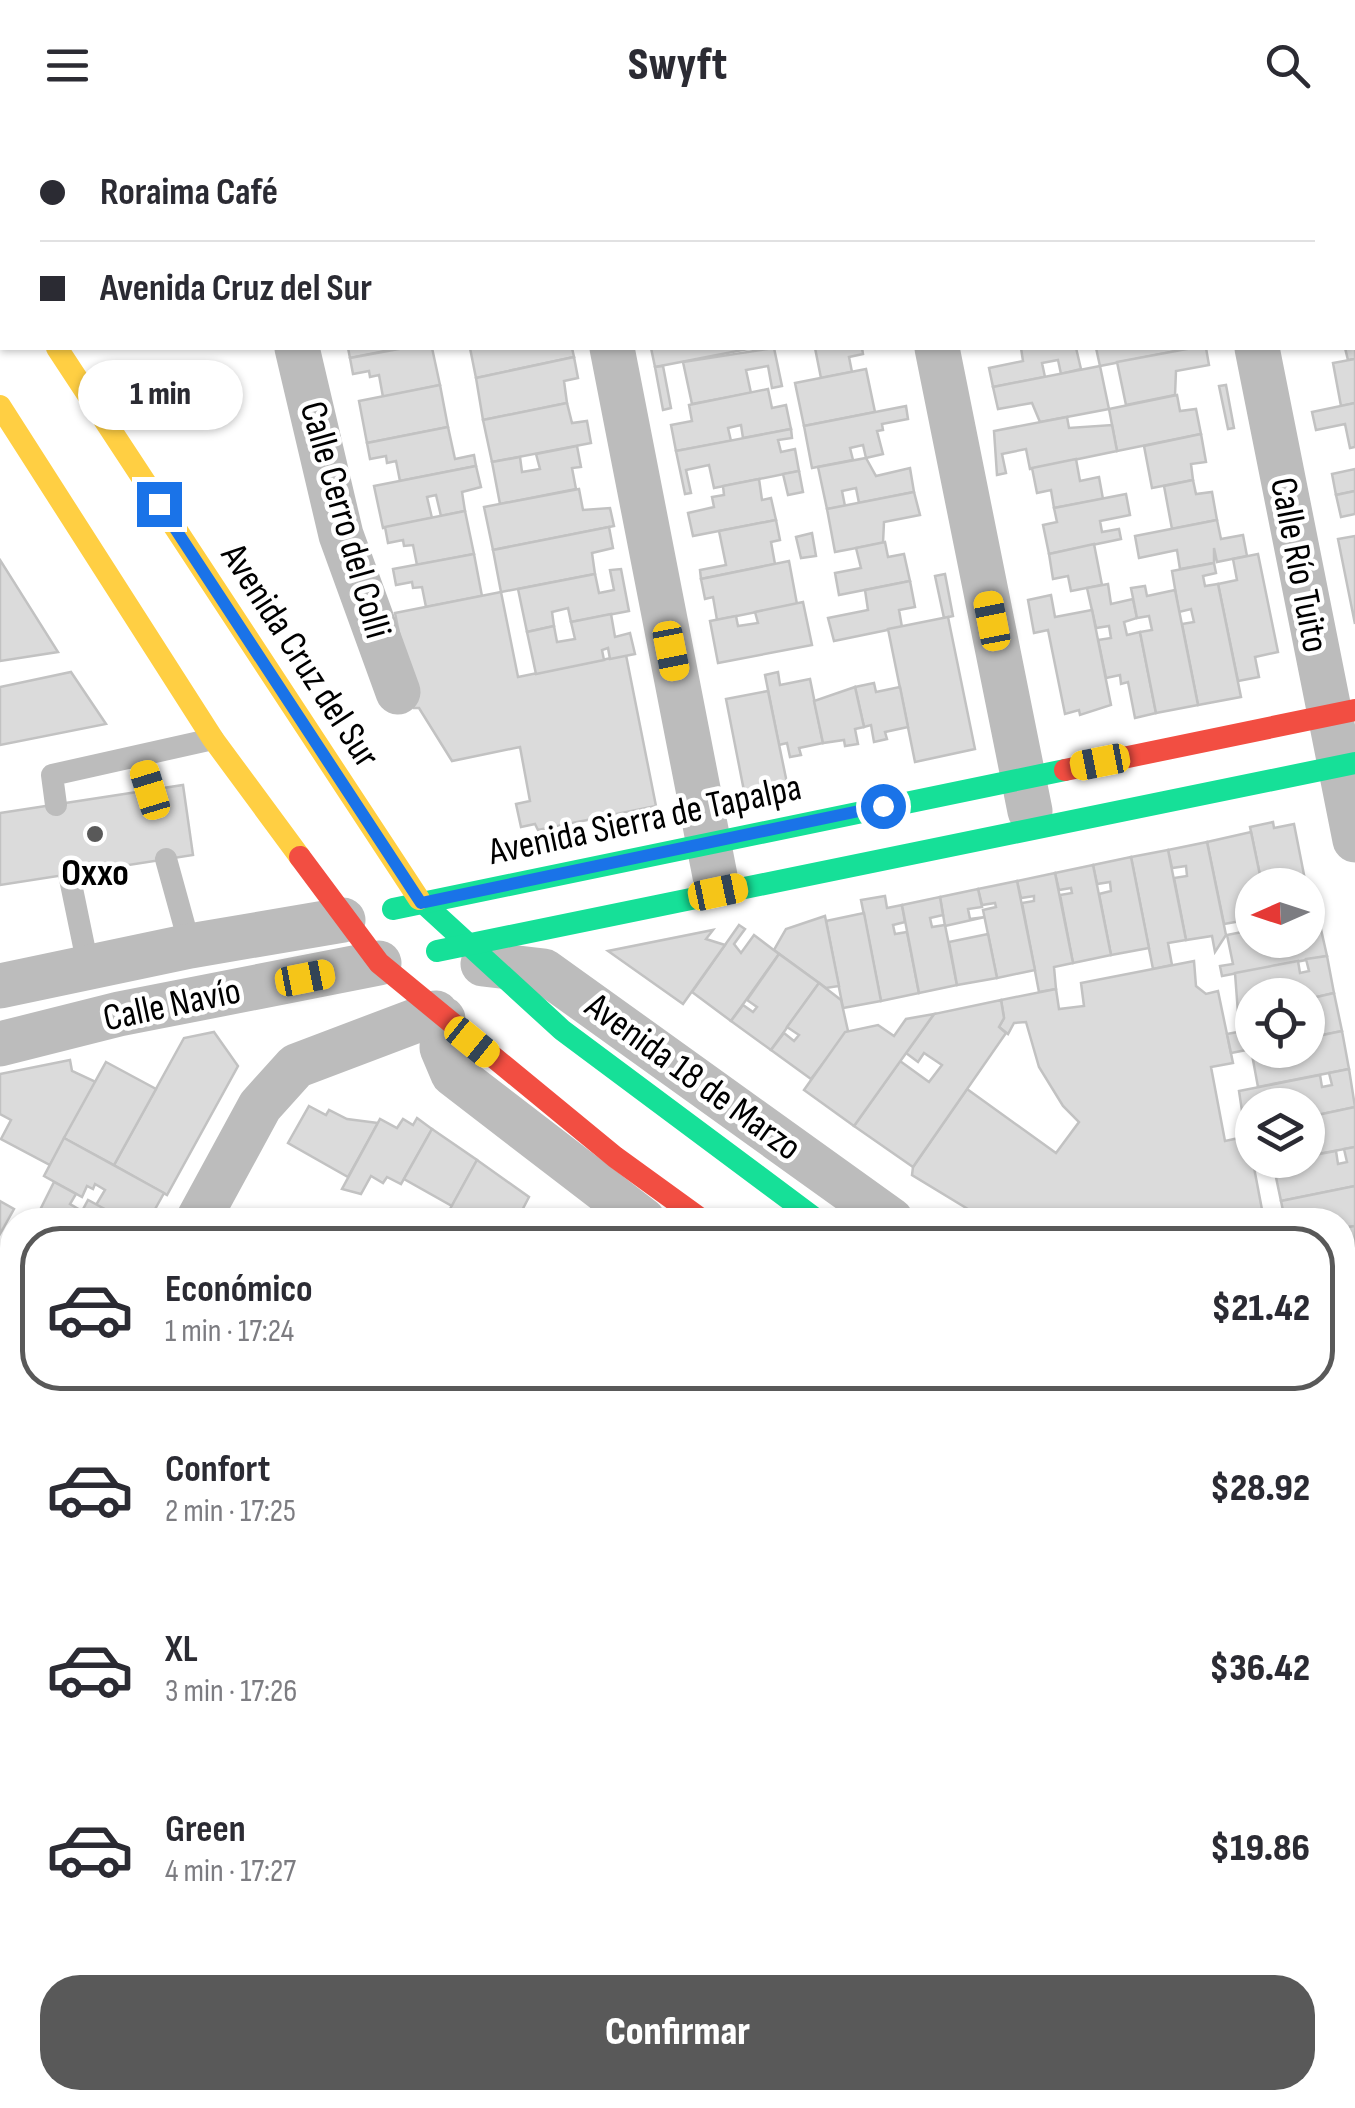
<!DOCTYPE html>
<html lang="es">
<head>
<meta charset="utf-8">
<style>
	:root { --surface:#fff; --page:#f7f7f7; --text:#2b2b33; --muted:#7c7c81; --line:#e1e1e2; --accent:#595959 }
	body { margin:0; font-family:"Sofia Sans Condensed",sans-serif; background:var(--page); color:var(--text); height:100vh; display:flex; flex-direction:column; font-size:38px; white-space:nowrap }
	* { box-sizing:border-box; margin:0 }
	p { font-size:32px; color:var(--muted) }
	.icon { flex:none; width:55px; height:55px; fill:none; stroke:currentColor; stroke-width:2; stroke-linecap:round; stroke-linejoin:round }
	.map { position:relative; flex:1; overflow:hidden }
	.drawer { position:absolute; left:0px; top:1078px; width:1355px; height:902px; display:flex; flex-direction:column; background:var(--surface); border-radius:40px 40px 0 0; box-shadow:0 2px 8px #0004 }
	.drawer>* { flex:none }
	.hud { position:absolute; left:0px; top:0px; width:1355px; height:220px; box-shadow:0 2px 8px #0004; display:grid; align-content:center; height:220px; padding:0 40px; background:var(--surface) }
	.needle { width:65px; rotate:267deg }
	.tools { position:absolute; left:1235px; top:738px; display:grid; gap:20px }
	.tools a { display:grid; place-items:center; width:90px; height:90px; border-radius:50%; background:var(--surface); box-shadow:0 2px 8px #0004; font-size:50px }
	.end { position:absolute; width:45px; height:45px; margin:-22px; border:12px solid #1a73e8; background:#fff; box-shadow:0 0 0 5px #fff }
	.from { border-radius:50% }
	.bubble { position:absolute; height:70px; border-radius:35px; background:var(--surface); box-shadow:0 2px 8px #0004; font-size:32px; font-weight:800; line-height:70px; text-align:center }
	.car { position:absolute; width:30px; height:60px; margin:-30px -15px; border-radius:12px; box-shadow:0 0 8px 2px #0007; background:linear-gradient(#f5c518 24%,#345 0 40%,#f5c518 0 76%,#345 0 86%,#f5c518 0) }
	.hud b { display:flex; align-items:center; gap:35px; height:95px; font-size:38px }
	.hud b+b { border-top:2px solid var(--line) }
	.hud i { width:25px; height:25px; background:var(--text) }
	ul { padding:18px 0 0; list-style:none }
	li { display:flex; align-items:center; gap:30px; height:165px; margin:0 20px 15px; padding:0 20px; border:5px solid transparent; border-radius:40px }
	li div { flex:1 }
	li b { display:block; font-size:38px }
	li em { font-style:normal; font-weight:800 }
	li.selected { border-color:var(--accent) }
	li>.icon { width:90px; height:90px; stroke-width:1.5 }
	.primary-button { display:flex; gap:20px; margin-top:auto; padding:20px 40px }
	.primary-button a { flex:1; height:115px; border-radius:40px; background:var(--accent); color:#fff; font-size:40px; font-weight:800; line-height:115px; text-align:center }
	header { display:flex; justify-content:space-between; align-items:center; height:130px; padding:0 40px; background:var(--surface); font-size:45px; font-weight:800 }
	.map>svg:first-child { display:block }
	.building { fill:#dbdbdb; stroke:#c2c2c2; stroke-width:2.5 }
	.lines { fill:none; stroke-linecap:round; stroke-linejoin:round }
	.lane { stroke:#bcbcbc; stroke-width:22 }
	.street { stroke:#bcbcbc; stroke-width:45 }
	.fast { stroke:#16e098; stroke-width:22 }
	.slow { stroke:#ffcf43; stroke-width:22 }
	.jam { stroke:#f24e42; stroke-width:22 }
	.route { stroke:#1a73e8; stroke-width:12 }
	.poi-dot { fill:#595959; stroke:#fff; stroke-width:4 }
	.labels { text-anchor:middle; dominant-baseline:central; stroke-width:9; stroke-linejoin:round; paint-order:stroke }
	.street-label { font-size:38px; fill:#000; stroke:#fff }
	.poi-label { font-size:38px; font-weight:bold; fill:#000; stroke:#fff }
</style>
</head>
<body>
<header><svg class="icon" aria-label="menu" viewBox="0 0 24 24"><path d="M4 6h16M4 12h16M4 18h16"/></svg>Swyft<svg class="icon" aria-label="search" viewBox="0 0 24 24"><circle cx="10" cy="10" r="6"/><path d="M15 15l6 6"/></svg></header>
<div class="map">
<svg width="1355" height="1978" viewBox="0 0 1355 1978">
	<rect width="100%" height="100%" fill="#fff"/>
	<!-- building -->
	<g class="building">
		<path d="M409,0H528V2H410Z"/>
		<path d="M641,0H731V1L642,2Z"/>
		<path d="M1250,0H1355V8L1352,2Z"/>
		<path d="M1355,184V229L1348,230L1345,218H1352Z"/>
		<path d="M348,218H390V220L350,228Z"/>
		<path d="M404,218H432L440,255L383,267L379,245L370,247L369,241L353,244L350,228Z"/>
		<path d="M470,218H572L574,227L476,248Z"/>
		<path d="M651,218H748V219L655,237Z"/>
		<path d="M774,218L782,256L772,258L768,236L746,240L751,263L692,274L683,232Z"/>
		<path d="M815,218H862L863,224L849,227L852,242L821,248Z"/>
		<path d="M1021,218H1076L1081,239L1061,244L1058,230L1042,233L1045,247L993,257L989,238L1023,231Z"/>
		<path d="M1096,218H1192L1100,236Z"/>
		<path d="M1192,218H1206L1209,235L1176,241L1175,265L1126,275L1117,232Z"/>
		<path d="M574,227L578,248L564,251L567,273L483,290L476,248Z"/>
		<path d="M1355,229V273L1341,276L1333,233Z"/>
		<path d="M663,236L671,278L663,280L655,237Z"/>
		<path d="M1100,236L1109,279L1040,292L1032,273L998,279L993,257Z"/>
		<path d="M866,239L875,282L804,296L795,253Z"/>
		<path d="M440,255L448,297L367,313L359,271Z"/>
		<path d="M1226,255L1234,298L1228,299L1219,256Z"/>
		<path d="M768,259L772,278L786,275L791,299L743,308L741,295L728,298L731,311L676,321L671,295L692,291L689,275Z"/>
		<path d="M1177,265L1180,281L1196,279L1201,304L1117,321L1109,279Z"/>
		<path d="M567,273L572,293L587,291L591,313L492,332L483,290Z"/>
		<path d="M1355,273V317L1350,318L1345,294L1316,300L1312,282Z"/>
		<path d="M906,276L908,289L882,294L883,300L877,301L883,324L866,328L863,315L850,318L853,330L812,338L804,296Z"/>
		<path d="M1067,287L1069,298L1112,295L1117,321L1030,339L1026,319L1002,324L1006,343L997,345L994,301Z"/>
		<path d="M448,297L455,329L474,325L476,336L400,351L396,331L387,333L386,326L370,329L367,313Z"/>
		<path d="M791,299L792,308L778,310L781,322L795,319L799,341L714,358L709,335L686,340L691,363L685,364L676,321Z"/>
		<path d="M1201,304L1206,332L1191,334L1193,350L1152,358L1144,316Z"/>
		<path d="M577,316L581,337L572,338L576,359L500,374L492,332L520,327L522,342L540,339L536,324Z"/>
		<path d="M866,328L876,346L910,338L914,362L859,373L856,358L842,361L845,376L827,379L818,337Z"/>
		<path d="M1076,329L1080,351L1099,347L1103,369L1054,378L1051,360L1037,363L1032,338Z"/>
		<path d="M476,336L481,357L462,362L465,381L441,386L436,365L427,367L432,388L383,398L374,356Z"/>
		<path d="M1355,339V361L1336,365L1332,344Z"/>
		<path d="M799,341L803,362L788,365L783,344Z"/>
		<path d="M759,349L762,370L771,368L776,390L693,406L688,383L714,377L712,367L724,365L723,356Z"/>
		<path d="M1193,350L1196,364L1212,362L1217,390L1172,399L1164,356Z"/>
		<path d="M579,359L583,380L610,378L614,396L493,420L484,377Z"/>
		<path d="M1355,361V384L1341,387L1336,365Z"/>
		<path d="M914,362L920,385L884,392L883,413L835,422L827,379Z"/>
		<path d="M1126,364L1130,385L1100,391L1102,402L1119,399L1121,409L1049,424L1043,395L1057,392L1054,378Z"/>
		<path d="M465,381L474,424L417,435L413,415L404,416L403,410L388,413L385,397Z"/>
		<path d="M776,390L780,410L771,412L775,434L701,449L700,440L726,435L719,401Z"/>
		<path d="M1217,390L1221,409L1243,405L1247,426L1217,432L1214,418V433L1180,439L1177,420L1139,428L1135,406Z"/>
		<path d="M609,397L613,418L592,423L595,444L501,462L493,420Z"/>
		<path d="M812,403L816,426L801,428L796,407Z"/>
		<path d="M1355,406V494L1338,409Z"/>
		<path d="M885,412L888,427L904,424L910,451L839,465L835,443L861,438L856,418Z"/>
		<path d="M1094,414L1102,455L1071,461L1068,446L1053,449L1049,424Z"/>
		<path d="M474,424L482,466L426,477L422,457L413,458L412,452L396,455L393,439Z"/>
		<path d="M1258,424L1278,522L1255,527L1259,547L1238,551L1218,454L1237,450L1233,429Z"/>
		<path d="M0,430L58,522L0,531Z"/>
		<path d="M789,431L797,474L717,490L713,467L705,469L701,449Z"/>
		<path d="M1214,433L1216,443L1203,446L1205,456L1218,454L1241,567L1198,575L1182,494L1194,492L1191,479L1179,482L1172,441Z"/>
		<path d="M621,439L629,481L571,492L568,478L552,482L554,496L527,502L518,459L595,444L599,463L614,460L610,440Z"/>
		<path d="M945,444L953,486L944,488L935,446Z"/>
		<path d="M910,451L915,477L899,480L902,497L834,511L828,488L868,480L865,460Z"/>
		<path d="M1108,454L1111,474L1133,469L1137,488L1124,492L1127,505L1140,502L1156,583L1135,588L1128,552L1121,554L1120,545L1106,548L1098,510L1111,508L1109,496L1096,498L1087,458Z"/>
		<path d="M1145,456L1147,466L1175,460L1198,575L1156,583L1140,502L1152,500L1149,486L1137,488L1131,458Z"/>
		<path d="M501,462L518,547L626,525L656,676L538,700L535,694L521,697L516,674L530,671L520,617L452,631L419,578H414L395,483Z"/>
		<path d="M1051,465L1055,487L1092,480L1111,575L1080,585L1079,580L1065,584L1048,500L1034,503L1028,470Z"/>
		<path d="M803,472L812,515L718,533L710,491L736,486L738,496L758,493L755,482Z"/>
		<path d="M611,484L615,507L630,503L635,524L610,529L608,518L602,520L604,530L536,544L527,502L554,496L557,512L575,509L571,492Z"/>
		<path d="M948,487L975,619L915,632L888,499Z"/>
		<path d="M71,542L106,594L0,615V557Z"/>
		<path d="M778,542L780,555L810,549L823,613L799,618L801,625L790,627L787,613L779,615L765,545Z"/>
		<path d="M874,553L876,562L900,557L908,597L885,602L887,609L874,612L871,595L864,597L855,557Z"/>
		<path d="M855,557L864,597L855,599L858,614L845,616L844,610L823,613L814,571Z"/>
		<path d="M768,561L788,658L745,666L726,569Z"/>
		<path d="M183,655L193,725L0,755V683Z"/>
		<path d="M1273,692L1274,698L1294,694L1306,755H1262L1250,697Z"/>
		<path d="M1251,702L1262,755H1252V789L1224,794L1207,712Z"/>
		<path d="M1207,712L1226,805L1215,822L1212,806L1186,810L1174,748L1187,746L1186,736L1172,738L1168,720Z"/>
		<path d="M1168,720L1186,810L1168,813L1172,835L1153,839L1131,727Z"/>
		<path d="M1131,727L1149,818L1111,825L1099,764L1111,761L1110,752L1097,754L1093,735Z"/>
		<path d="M1093,735L1111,825L1073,833L1060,765L1072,763L1071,758L1059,760L1055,743Z"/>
		<path d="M1055,743L1073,833L1054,837L1056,859L1039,862L1022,773L1034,771V766L1021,768L1017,751Z"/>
		<path d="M1017,751L1035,840L997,848L983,780L996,777L995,773L982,775L978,759Z"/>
		<path d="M978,759L982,777L968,779L970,789L985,787L945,796L940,767Z"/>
		<path d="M885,766L887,778L902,775L905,792L893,795L895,804L907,802L919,863L881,871L861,770Z"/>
		<path d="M940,767L943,785L930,788L932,797L945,795L957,855L919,863L902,775Z"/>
		<path d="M864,783L881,871L843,878L826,791Z"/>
		<path d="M825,786L839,856L826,858L774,820L786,799Z"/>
		<path d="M1318,786L1327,826L1222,846L1220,836L1233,834L1227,805L1252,800V810H1308V788Z"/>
		<path d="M739,795L745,799L734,814L741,823L754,805L779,824L731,891L692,862Z"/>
		<path d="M713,800L706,809L725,815L683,874L608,821Z"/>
		<path d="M988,804L997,848L957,855L949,812Z"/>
		<path d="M779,824L819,853L771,920L731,891L743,875L753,882L757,877L747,870Z"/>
		<path d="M1327,826L1334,863L1308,869V865H1252V879L1238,883L1235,843L1298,831L1300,843L1309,841L1306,829Z"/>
		<path d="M1194,831L1196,856L1206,864L1218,861L1233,933L1211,937L1225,1011L1248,1006L1264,1090H986L912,1045L913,1037L967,959L1056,1023L1079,992L1063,976L1039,937L1026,892L1014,893L1008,904L999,897L1004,888L1001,870L1056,859L1059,879L1084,876L1081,853Z"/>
		<path d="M819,853L841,870L848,901L811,949L771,920L784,903L794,911L799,905L787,897Z"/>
		<path d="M1334,863L1342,901L1308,908V869Z"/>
		<path d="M1001,870L1004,888L999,897L1006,903L913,1037L854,996L900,931L929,952L942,935L924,923L918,932L906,923L934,884Z"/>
		<path d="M1252,879V919L1231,923L1227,904L1248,900L1244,881Z"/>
		<path d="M934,884L854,996L804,960L845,902L878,895L894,906L906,889Z"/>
		<path d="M1342,901L1349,939L1258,957L1251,919L1308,920V908Z"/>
		<path d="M214,902L238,936L167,1065L114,1035L184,908Z"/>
		<path d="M70,930L72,941L96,952L50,1035L1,1009L11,990L0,984V944Z"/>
		<path d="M106,932L156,959L114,1035L64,1008Z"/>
		<path d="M1349,939L1355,977L1308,987V975H1252L1242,981L1239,961L1320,945L1322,957L1332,955L1329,943Z"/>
		<path d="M309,976L326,985L329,980L347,989L378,993L348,1047L288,1013Z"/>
		<path d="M1355,977V1017L1308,1026V987Z"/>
		<path d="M417,988L432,999L401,1054L387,1047L383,1053L371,1046L361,1064L342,1059L380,989L397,998L403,989L413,995Z"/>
		<path d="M1252,998V1030H1287L1253,1037L1246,999Z"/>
		<path d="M432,999L477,1030L452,1076L404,1049Z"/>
		<path d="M64,1008L164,1063L149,1090H125L96,1075L105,1060L95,1054L93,1059L87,1056L82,1067L44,1046Z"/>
		<path d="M1355,1017V1056L1281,1071L1273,1033L1308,1030V1026L1336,1021L1338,1034L1347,1032L1344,1019Z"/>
		<path d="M477,1030L529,1067L517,1090H444Z"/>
		<path d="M54,1052L76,1064L70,1074L82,1081L88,1070L125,1090H35Z"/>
		<path d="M1355,1056V1096L1342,1098V1090H1285L1281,1071Z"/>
		<path d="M0,1071L14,1079L0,1104Z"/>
		<path d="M1355,1096V1136L1342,1138V1098Z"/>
		<path d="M3,1122L12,1127V1154L0,1147Z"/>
		<path d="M1355,1136V1175L1342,1178V1138Z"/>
		<path d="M0,1170L12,1176V1220L7,1223L0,1219Z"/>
		<path d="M1355,1175V1241L1342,1232V1178Z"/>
		<path d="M0,1219L12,1226V1275L0,1268Z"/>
		<path d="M1345,1233L1355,1241V1315L1342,1333Z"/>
		<path d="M0,1268L12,1275V1287L0,1310Z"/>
		<path d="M1355,1326V1352L1343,1343Z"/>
		<path d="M6,1565L12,1569V1619L0,1612V1575Z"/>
		<path d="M0,1662L12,1669V1719L0,1712Z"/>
		<path d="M1355,1677V1775L1342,1768V1700Z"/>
		<path d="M0,1712L12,1719V1747L0,1740Z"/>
		<path d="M8,1765L12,1768V1786L0,1779Z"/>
		<path d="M1342,1768L1355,1775V1820L1342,1842Z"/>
		<path d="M12,1789V1818L1,1811Z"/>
		<path d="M1355,1820V1858L1342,1851Z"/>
		<path d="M12,1826V1867L0,1860V1848Z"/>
		<path d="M1342,1851L1355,1858V1908L1342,1901Z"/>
		<path d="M0,1860L12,1867V1916L1,1909L6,1900L0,1897Z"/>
		<path d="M1342,1901L1355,1908V1921L1350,1918L1342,1931Z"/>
		<path d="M1,1909L12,1916V1964L0,1958Z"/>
		<path d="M155,1968H200L211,1976L215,1969L233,1978H150Z"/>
		<path d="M269,1968H296L292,1978H264Z"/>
		<path d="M328,1968H354L349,1978H324Z"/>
		<path d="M514,1968H530L550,1978H509Z"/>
		<path d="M530,1968H601L595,1978H550Z"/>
		<path d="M628,1968H715L709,1978H644Z"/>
		<path d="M856,1968H927L947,1978H857L852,1975Z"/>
		<path d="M927,1968H977L972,1978H947Z"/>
		<path d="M977,1968H1017L1036,1978H991Z"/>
		<path d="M1017,1968H1060L1054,1978H1036Z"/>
		<path d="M1063,1968H1107L1101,1978H1082Z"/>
		<path d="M1282,1968H1337L1331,1978H1301Z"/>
	</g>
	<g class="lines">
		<!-- lane -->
		<g class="lane">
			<path d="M140,626L150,660"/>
			<path d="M56,675L52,645L213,609"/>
			<path d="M166,729L190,816"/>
			<path d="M69,744L88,836"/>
		</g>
		<!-- street -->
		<g class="street">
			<path d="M245,0L246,2"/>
			<path d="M569,0L570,2"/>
			<path d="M893,0L894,2"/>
			<path d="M1214,0V2"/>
			<path d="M71,2L84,0"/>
			<path d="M0,16H2"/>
			<path d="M297,218L341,405L398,562"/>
			<path d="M612,218L715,746"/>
			<path d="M937,218L1030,681"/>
			<path d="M1257,218L1355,710"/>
			<path d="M483,834L544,841L891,1090"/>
			<path d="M0,856L190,816L343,790"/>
			<path d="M443,889L442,918L453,944L643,1090"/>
			<path d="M0,914L119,884L379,833"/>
			<path d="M198,1090L260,976L296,936L436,883"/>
			<path d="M1342,1410L1355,1419"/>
			<path d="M0,1454L12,1431"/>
			<path d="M1342,1591L1355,1600"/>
			<path d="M1342,1652L1355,1630"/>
			<path d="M71,1978L77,1968"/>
			<path d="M428,1978L434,1968"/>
			<path d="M789,1978L795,1968"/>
			<path d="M1158,1978L1164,1968"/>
		</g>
		<!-- fast -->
		<g class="fast">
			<path d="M0,131L2,135"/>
			<path d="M419,769L562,900L817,1090"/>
			<path d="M393,779L1065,640"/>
			<path d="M437,821L1355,633"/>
			<path d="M1342,1537L1355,1545"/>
		</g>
		<!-- slow -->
		<g class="slow">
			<path d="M57,218L419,769"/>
			<path d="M0,276L213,609L300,727"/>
			<path d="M1342,1477L1355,1486"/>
		</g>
		<!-- jam -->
		<g class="jam">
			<path d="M1065,640L1355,580"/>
			<path d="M300,727L379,833L615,1027L702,1090"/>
		</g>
	</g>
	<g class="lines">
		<!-- route -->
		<path class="route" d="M159,374L421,773L883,676"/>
	</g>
	<!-- markers -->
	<circle class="poi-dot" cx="95" cy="704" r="10"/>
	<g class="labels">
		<!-- street labels -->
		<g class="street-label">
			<text transform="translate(345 390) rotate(74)">Calle Cerro del Colli</text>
			<text transform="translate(1299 435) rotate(79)">Calle Río Tuito</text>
			<text transform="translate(300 526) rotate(57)">Avenida Cruz del Sur</text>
			<text transform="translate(645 690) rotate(-12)">Avenida Sierra de Tapalpa</text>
			<text transform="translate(172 875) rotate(-12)">Calle Navío</text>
			<text transform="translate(693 947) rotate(36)">Avenida 18 de Marzo</text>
		</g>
		<!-- poi labels -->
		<g class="poi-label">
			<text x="95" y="743">Oxxo</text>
		</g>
	</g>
</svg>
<div class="tools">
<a><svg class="needle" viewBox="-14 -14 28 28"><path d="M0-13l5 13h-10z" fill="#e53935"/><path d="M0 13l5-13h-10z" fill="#7c7c81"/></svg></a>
<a><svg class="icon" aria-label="locate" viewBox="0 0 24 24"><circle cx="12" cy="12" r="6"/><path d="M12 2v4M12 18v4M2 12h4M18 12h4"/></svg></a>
<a><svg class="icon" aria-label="layers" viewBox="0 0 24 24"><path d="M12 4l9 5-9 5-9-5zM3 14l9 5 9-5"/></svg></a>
</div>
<i class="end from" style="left:883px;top:676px"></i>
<i class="end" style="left:159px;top:374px"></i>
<div class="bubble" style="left:78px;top:230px;width:165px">1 min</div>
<i class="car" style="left:992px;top:491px;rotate:349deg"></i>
<i class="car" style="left:671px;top:521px;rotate:169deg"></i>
<i class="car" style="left:1100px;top:632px;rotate:259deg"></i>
<i class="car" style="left:150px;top:660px;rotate:343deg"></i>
<i class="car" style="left:718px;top:762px;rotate:78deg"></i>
<i class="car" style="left:305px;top:848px;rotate:79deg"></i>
<i class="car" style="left:472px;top:912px;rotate:129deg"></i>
<div class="hud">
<b><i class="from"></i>Roraima Café</b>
<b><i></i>Avenida Cruz del Sur</b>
</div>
<section class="drawer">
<ul>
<li class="selected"><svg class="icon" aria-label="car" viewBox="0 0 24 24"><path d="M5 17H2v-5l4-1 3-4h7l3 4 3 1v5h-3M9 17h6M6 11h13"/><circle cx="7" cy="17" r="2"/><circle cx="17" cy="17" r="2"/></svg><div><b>Económico</b><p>1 min · 17:24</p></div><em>$21.42</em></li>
<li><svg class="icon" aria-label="car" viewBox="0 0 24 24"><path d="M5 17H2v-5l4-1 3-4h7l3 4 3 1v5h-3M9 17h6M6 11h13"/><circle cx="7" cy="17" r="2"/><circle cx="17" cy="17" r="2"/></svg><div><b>Confort</b><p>2 min · 17:25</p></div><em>$28.92</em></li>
<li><svg class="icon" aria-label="car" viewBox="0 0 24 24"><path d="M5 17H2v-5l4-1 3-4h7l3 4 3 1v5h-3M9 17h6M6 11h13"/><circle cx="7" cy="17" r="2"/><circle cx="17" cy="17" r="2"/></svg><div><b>XL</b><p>3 min · 17:26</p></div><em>$36.42</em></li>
<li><svg class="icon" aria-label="car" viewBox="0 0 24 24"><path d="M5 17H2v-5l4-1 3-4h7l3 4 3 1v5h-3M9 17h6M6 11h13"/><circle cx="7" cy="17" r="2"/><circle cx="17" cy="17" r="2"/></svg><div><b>Green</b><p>4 min · 17:27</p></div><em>$19.86</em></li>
</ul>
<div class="primary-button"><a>Confirmar</a></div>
</section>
</div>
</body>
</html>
